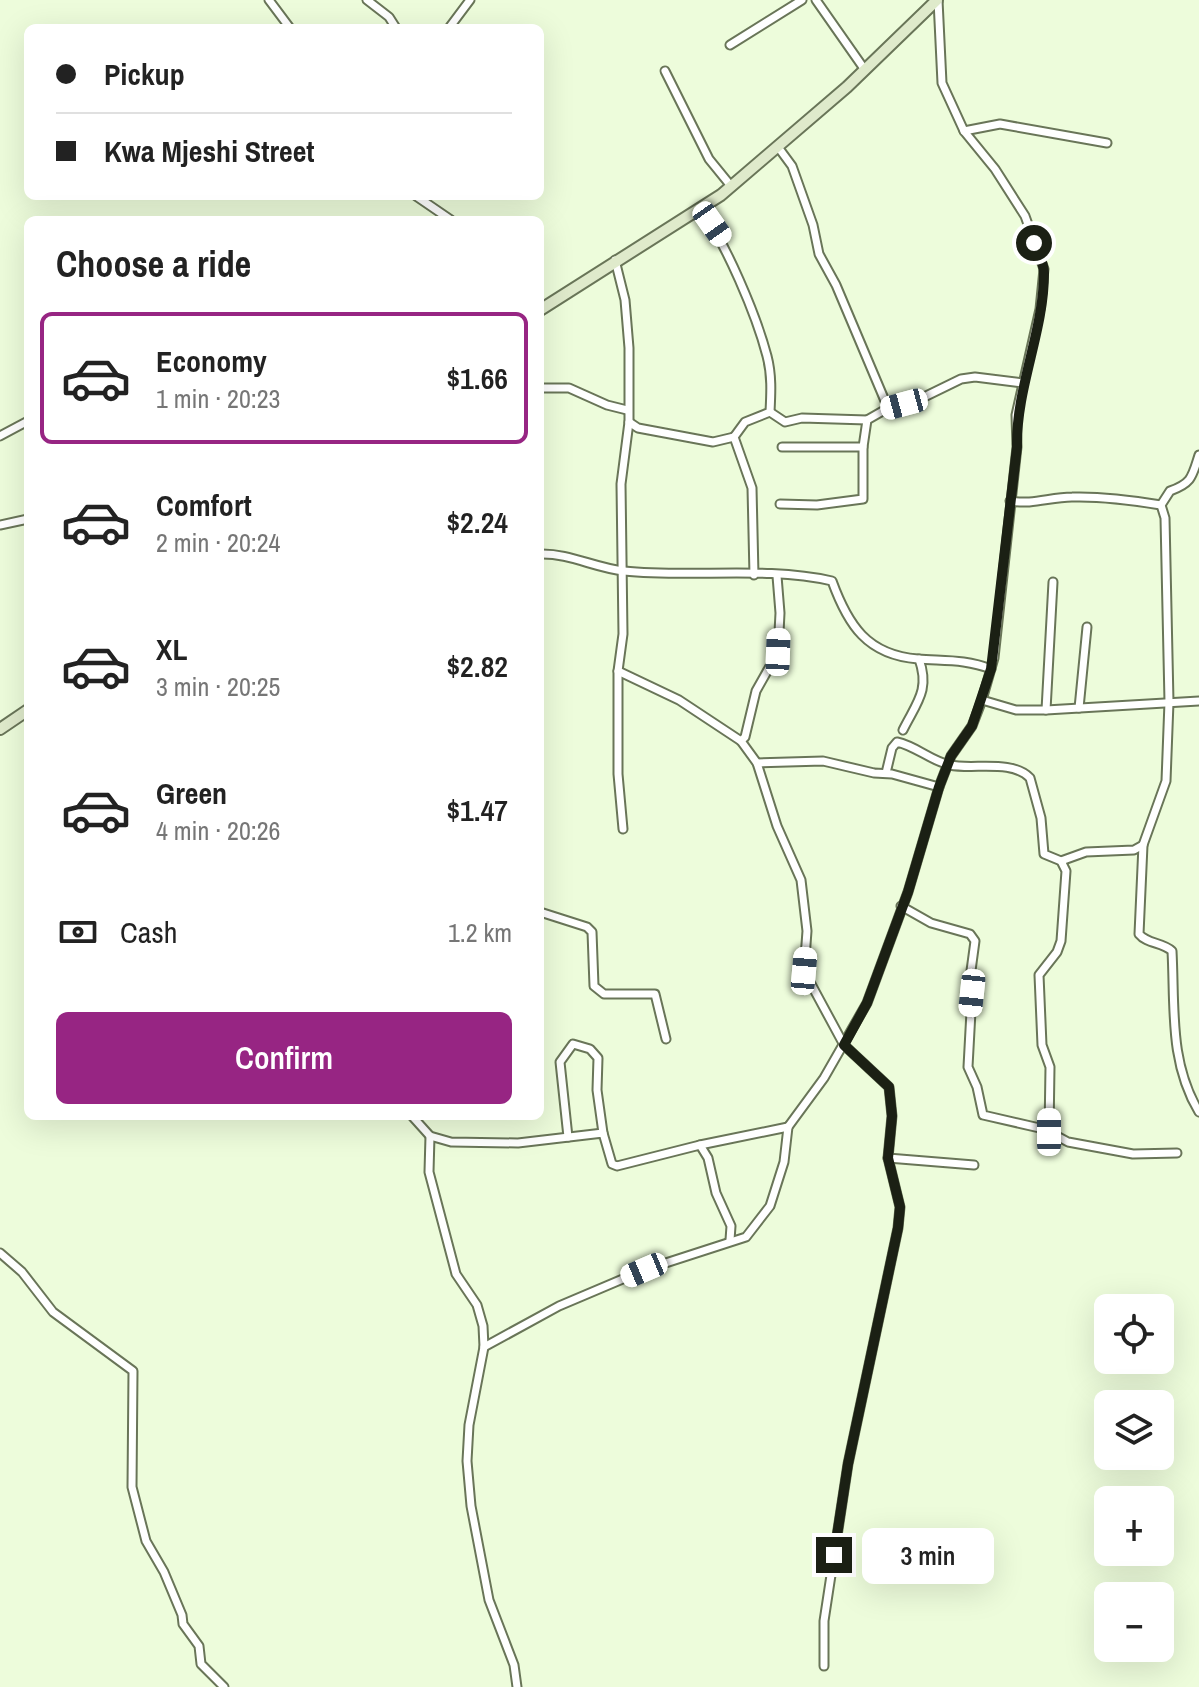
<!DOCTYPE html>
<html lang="en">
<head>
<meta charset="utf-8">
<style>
	:root { --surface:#fff; --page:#f6f6f6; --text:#222; --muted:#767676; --line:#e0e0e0; --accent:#972583 }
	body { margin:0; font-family:"Archivo Narrow",sans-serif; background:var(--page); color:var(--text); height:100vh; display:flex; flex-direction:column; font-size:30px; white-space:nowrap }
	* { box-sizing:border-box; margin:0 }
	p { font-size:26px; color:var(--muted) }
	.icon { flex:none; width:44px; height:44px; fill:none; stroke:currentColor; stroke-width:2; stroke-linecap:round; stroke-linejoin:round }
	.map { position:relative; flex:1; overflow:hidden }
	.side { position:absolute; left:24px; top:216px; width:520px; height:904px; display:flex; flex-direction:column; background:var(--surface); border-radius:12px; box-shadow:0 8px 32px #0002 }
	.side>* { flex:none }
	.top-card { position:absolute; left:24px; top:24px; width:520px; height:176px; border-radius:12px; box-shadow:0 8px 32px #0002; display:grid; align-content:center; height:176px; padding:0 32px; background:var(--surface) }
	.fabs { position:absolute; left:1094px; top:1294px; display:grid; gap:16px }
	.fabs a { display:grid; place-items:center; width:80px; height:80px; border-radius:12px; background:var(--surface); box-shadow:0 8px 32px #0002; font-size:40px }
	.end { position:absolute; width:36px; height:36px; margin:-18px; border:10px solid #1b2014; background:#fff; box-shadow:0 0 0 4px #fff }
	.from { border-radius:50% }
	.bubble { position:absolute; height:56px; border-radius:12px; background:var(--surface); box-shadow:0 8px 32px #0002; font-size:26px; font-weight:600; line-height:56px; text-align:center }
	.car { position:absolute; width:24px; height:48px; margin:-24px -12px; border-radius:10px; box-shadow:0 0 6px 2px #0007; background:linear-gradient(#fff 24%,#345 0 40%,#fff 0 76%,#345 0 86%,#fff 0) }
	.top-card b { display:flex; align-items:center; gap:28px; height:76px; font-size:30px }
	.top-card b+b { border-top:2px solid var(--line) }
	.top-card i { width:20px; height:20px; background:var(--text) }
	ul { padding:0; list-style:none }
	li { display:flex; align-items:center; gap:24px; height:132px; margin:0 16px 12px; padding:0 16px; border:4px solid transparent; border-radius:12px }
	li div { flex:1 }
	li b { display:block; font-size:30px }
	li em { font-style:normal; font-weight:600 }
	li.current { border-color:var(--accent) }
	li>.icon { width:72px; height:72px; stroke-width:1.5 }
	h2 { padding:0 32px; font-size:36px; line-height:96px }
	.pay { display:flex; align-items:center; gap:20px; height:88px; padding:0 32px; font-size:30px }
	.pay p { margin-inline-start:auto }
	.button { display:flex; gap:16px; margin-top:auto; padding:16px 32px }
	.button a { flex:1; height:92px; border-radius:12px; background:var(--accent); color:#fff; font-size:32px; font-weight:600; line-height:92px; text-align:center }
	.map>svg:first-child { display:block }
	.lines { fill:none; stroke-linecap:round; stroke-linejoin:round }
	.minor-casing { stroke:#697558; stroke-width:11 }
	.secondary-casing { stroke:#697558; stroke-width:14 }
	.minor { stroke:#fff; stroke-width:7 }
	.secondary { stroke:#dfeacb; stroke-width:10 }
	.route { stroke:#1b2014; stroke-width:10 }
</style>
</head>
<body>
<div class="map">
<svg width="1199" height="1687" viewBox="0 0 1199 1687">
	<rect width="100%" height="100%" fill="#edfcdb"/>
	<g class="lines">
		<defs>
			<g id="minor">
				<path d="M269,0L290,28"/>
				<path d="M367,0L389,17L396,28"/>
				<path d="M816,0L865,70"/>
				<path d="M449,28L470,0"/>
				<path d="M730,45L802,0"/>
				<path d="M665,71L709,159L731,186"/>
				<path d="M964,131L1000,124L1107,143"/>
				<path d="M778,147L792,166L813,225L819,254L836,285L888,408"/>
				<path d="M416,196L451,220"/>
				<path d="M701,209C726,244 756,314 767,356C772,375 771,393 770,412L745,422L734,437"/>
				<path d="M615,260L625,300L629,348V422L621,484L623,634L618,671V774L623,829"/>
				<path d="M540,388H569L607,405L627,410"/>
				<path d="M770,412L785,422L802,418L867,420"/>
				<path d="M629,422L638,428L713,442L734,437L752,488L754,575"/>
				<path d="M0,436L28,421"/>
				<path d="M782,447H863L867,420L888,408L920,399L961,379L975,377L1023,383"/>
				<path d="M1010,501C1033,505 1050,497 1072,497C1103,496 1131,500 1161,505"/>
				<path d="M780,504L817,505L863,499V447"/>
				<path d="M0,525L28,519"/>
				<path d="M540,554C569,553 595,568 624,571C692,578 765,566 832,581C848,625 867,655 918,659C944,661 966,659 991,669"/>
				<path d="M777,576L780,613L778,652L756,691L745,737L741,741L757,763L777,826L801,880L807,931L804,971L844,1045L889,1087L892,1116L888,1158L900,1207L898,1228L848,1464L824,1621V1666"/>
				<path d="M618,671L679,700L741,741"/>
				<path d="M982,700L1016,710H1046L1199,701"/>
				<path d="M1079,708L1087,627"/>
				<path d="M1046,710L1053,582"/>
				<path d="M903,730C917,702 930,690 919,659"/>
				<path d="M757,763L823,761L874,773L892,774L939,787"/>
				<path d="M886,773L892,748L897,742C916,746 931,761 950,765C973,770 1012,759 1030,778L1041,818L1044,854L1061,861L1066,871L1061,941L1057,952L1039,975L1042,1045L1050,1067L1049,1132"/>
				<path d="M1143,845L1139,934C1147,944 1162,942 1172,951C1175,1008 1169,1062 1199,1112"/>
				<path d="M1061,861L1086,852L1134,850L1143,845L1166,781L1169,702L1165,518L1161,505L1170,491C1192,483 1192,477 1199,455"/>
				<path d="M901,906L931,923L970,934L975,941L970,978L972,993L968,1067L977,1087L983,1115L1044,1129L1068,1142L1133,1154L1177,1153"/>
				<path d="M540,912L587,927L592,932L594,986L604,994H655L666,1039"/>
				<path d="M412,1116L430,1136L451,1142L518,1143L603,1133L612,1164L617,1166L700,1145L708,1158L716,1193L731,1226L730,1240"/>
				<path d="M430,1136L429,1172L456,1274L477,1305L483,1326L484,1347L469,1425L467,1461L471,1506L489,1600L514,1665L517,1687"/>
				<path d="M568,1137L560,1062L573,1044L590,1049L598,1058L597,1090L603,1133"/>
				<path d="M700,1145L788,1127"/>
				<path d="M888,1158L974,1165"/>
				<path d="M0,1253L22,1272L53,1312L133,1371L132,1487L146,1541L164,1572L182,1615L183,1624L199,1646L201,1664L224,1687"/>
				<path d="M484,1347L559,1306L644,1270L746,1237L770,1206L784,1162L788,1127L824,1078L867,1003L908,892L939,787L951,756L972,726L982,700L994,658L1017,447L1016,415L1040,309L1044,269L1025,216L995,169L964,131L942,83L938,0"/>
			</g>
			<g id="secondary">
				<path d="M540,310L721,195L847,87L937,0"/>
				<path d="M0,729L28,710"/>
			</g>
		</defs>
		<!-- minor casing -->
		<use href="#minor" class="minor-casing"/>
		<!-- secondary casing -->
		<use href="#secondary" class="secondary-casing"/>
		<!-- minor -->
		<use href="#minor" class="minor"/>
		<!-- secondary -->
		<use href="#secondary" class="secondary"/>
	</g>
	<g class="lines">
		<!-- route -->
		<path class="route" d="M834,1555L848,1464L898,1228L900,1207L888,1158L892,1116L889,1087L844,1045L867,1003L908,892L939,787L951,756L972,726L991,669L1017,447C1016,387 1044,332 1044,273C1044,263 1038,252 1034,243"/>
	</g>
</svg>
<div class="fabs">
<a><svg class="icon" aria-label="locate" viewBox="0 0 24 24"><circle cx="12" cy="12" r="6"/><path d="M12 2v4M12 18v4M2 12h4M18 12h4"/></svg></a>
<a><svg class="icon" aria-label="layers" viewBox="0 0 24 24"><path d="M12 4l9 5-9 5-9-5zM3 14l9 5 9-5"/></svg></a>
<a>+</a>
<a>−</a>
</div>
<i class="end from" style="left:1034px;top:243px"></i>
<i class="end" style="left:834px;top:1555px"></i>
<div class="bubble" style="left:862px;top:1528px;width:132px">3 min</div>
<i class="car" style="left:712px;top:224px;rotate:145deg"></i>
<i class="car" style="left:904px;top:404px;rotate:255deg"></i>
<i class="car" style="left:778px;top:652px;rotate:2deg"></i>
<i class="car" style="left:804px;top:971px;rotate:5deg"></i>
<i class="car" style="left:972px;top:993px;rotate:186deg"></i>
<i class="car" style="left:1049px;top:1132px;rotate:0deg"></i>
<i class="car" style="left:644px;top:1270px;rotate:247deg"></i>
<div class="top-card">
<b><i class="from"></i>Pickup</b>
<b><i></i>Kwa Mjeshi Street</b>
</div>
<section class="side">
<h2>Choose a ride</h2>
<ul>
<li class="current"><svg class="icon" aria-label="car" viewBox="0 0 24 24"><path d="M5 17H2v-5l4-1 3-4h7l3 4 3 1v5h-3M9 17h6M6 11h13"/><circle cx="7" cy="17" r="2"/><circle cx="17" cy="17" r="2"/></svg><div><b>Economy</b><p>1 min · 20:23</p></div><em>$1.66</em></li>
<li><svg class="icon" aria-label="car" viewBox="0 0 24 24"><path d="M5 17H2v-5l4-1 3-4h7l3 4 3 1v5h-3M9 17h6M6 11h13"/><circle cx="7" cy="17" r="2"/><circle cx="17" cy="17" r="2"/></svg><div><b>Comfort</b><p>2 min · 20:24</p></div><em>$2.24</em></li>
<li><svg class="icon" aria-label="car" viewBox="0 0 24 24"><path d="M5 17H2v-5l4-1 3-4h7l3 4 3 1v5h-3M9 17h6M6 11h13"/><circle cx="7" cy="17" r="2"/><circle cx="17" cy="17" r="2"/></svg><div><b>XL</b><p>3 min · 20:25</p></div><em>$2.82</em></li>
<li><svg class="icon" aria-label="car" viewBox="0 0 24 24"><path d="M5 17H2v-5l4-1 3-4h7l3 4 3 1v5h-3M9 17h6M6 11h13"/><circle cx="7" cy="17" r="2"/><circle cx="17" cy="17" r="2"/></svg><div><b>Green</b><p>4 min · 20:26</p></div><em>$1.47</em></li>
</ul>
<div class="pay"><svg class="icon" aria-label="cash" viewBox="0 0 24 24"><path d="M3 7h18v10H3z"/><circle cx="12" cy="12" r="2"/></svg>Cash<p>1.2 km</p></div>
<div class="button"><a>Confirm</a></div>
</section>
</div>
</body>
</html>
